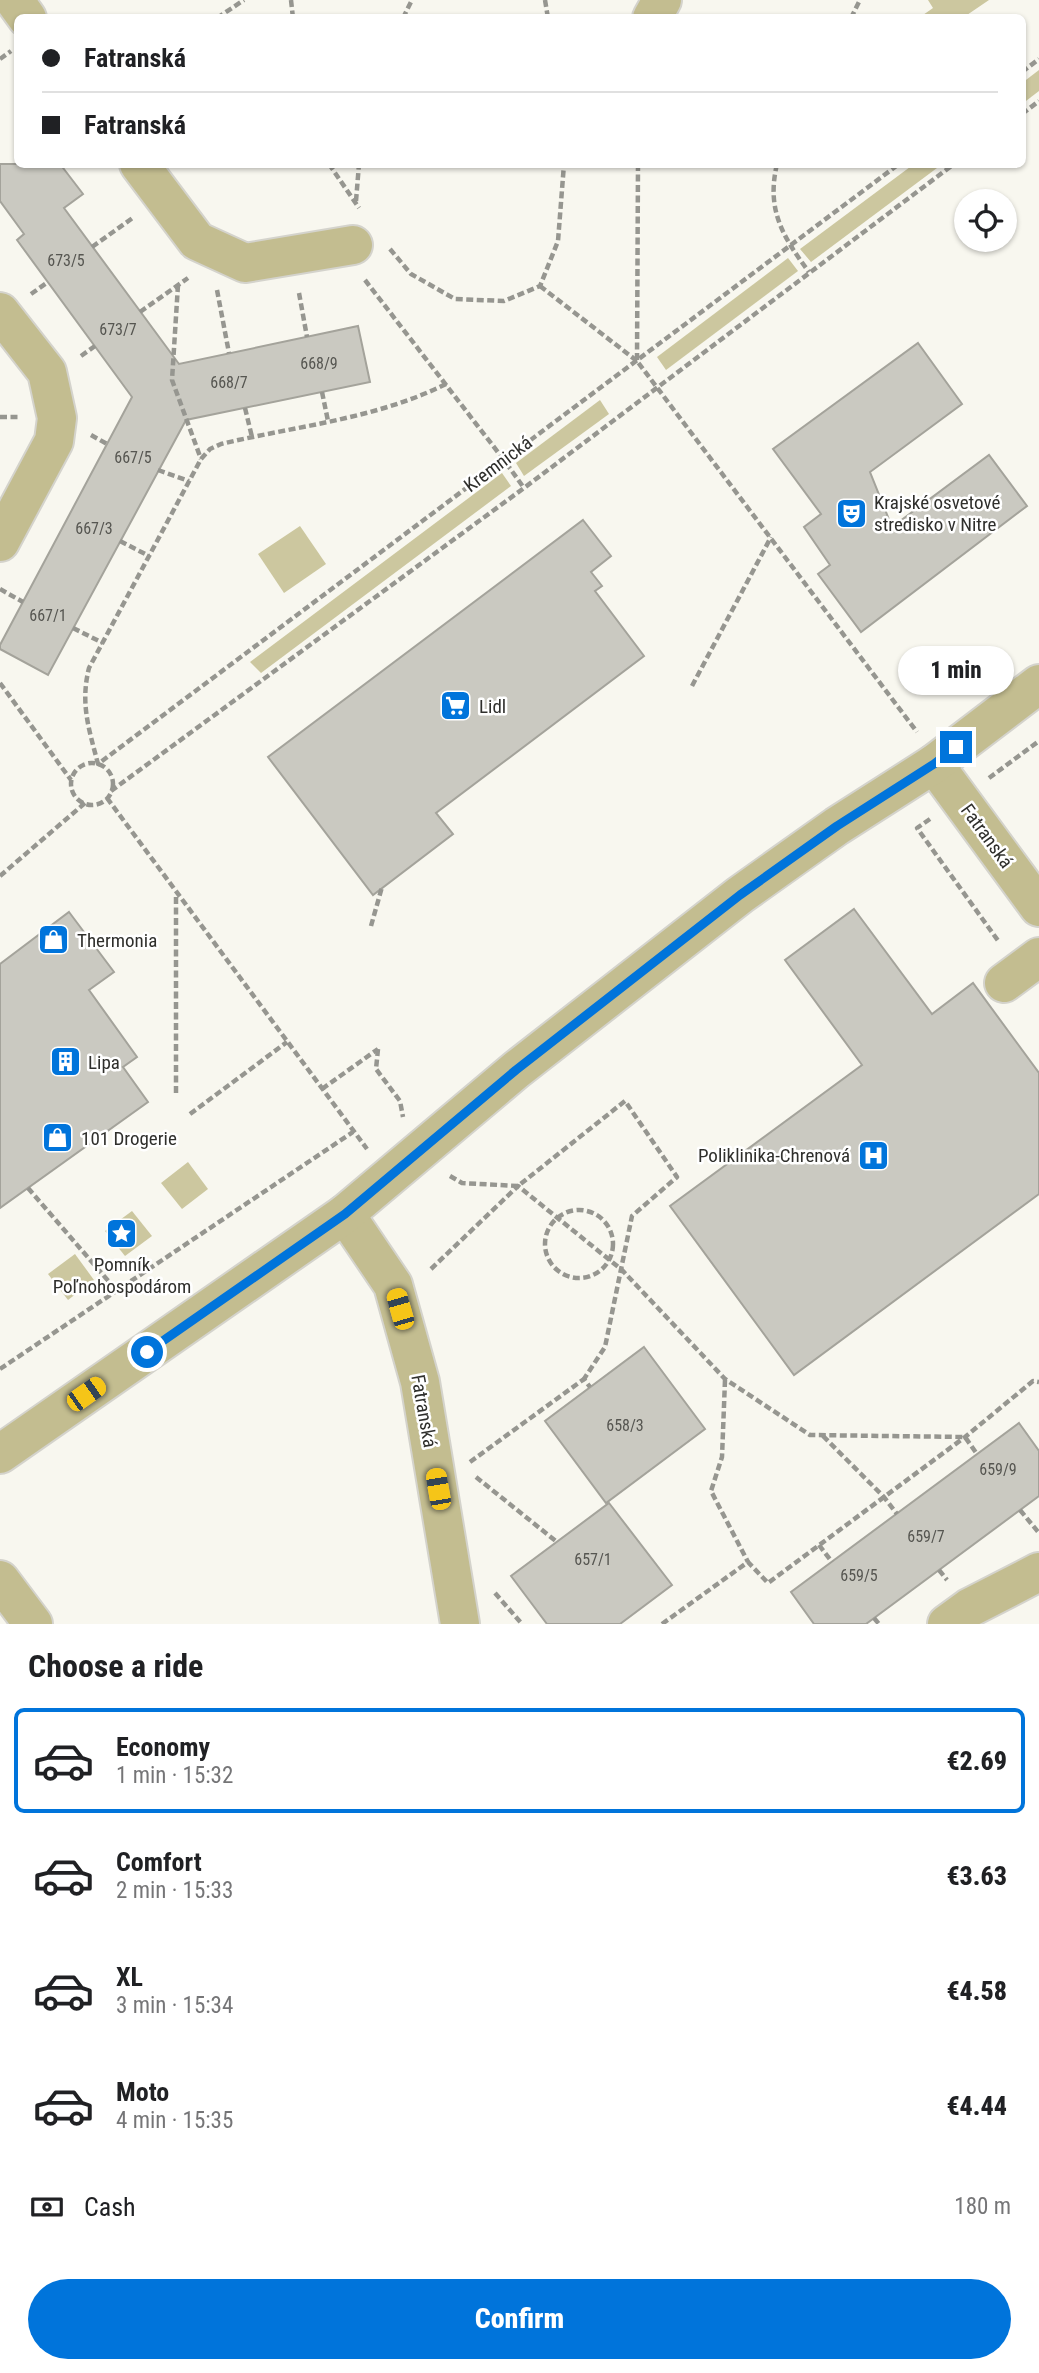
<!DOCTYPE html>
<html lang="en">
<head>
<meta charset="utf-8">
<style>
	:root { --surface:#fff; --page:#f2f2f2; --text:#202124; --muted:#757577; --line:#e0e0e0; --accent:#0074db }
	body { margin:0; font-family:"Roboto Condensed",sans-serif; background:var(--page); color:var(--text); height:100vh; display:flex; flex-direction:column; font-size:26px; white-space:nowrap }
	* { box-sizing:border-box; margin:0 }
	p { font-size:23px; color:var(--muted) }
	.icon { flex:none; width:38px; height:38px; fill:none; stroke:currentColor; stroke-width:2; stroke-linecap:round; stroke-linejoin:round }
	.map { position:relative; height:1624px; overflow:hidden }
	.panel { display:flex; flex-direction:column; background:var(--surface); flex:1 }
	.panel>* { flex:none }
	.guide { position:absolute; left:14px; top:14px; width:1012px; height:154px; border-radius:10px; box-shadow:0 2px 5px #0004; display:grid; align-content:center; height:154px; padding:0 28px; background:var(--surface) }
	.tools { position:absolute; left:954px; top:189px; display:grid; gap:14px }
	.tools a { display:grid; place-items:center; width:63px; height:63px; border-radius:50%; background:var(--surface); box-shadow:0 2px 5px #0004; font-size:35px }
	.end { position:absolute; width:32px; height:32px; margin:-16px; border:9px solid #0074db; background:#fff; box-shadow:0 0 0 4px #fff }
	.from { border-radius:50% }
	.bubble { position:absolute; height:49px; border-radius:24px; background:var(--surface); box-shadow:0 2px 5px #0004; font-size:23px; font-weight:800; line-height:49px; text-align:center }
	.car { position:absolute; width:21px; height:42px; margin:-21px -10px; border-radius:9px; box-shadow:0 0 5px 2px #0007; background:linear-gradient(#f5c518 24%,#345 0 40%,#f5c518 0 76%,#345 0 86%,#f5c518 0) }
	.guide b { display:flex; align-items:center; gap:24px; height:66px; font-size:26px }
	.guide b+b { border-top:2px solid var(--line) }
	.guide i { width:18px; height:18px; background:var(--text) }
	ul { padding:0; list-style:none }
	li { display:flex; align-items:center; gap:21px; height:105px; margin:0 14px 10px; padding:0 14px; border:4px solid transparent; border-radius:10px }
	li div { flex:1 }
	li b { display:block; font-size:26px }
	li em { font-style:normal; font-weight:800 }
	li.current { border-color:var(--accent) }
	li>.icon { width:63px; height:63px; stroke-width:1.5 }
	h2 { padding:0 28px; font-size:32px; line-height:84px }
	.pay { display:flex; align-items:center; gap:18px; height:77px; padding:0 28px; font-size:26px }
	.pay p { margin-inline-start:auto }
	.action { display:flex; gap:14px; margin-top:auto; padding:14px 28px }
	.action a { flex:1; height:80px; border-radius:42px; background:var(--accent); color:#fff; font-size:28px; font-weight:800; line-height:80px; text-align:center }
	.map>svg:first-child { display:block }
	.green { fill:#ccc79f }
	.building { fill:#cac9c1; stroke:#a4a39b; stroke-width:2 }
	.lines { fill:none; stroke-linecap:round; stroke-linejoin:round }
	.minor-casing { stroke:#d4d3cc; stroke-width:42 }
	.path { stroke:#969690; stroke-width:4.5; stroke-dasharray:7 3.5; stroke-linecap:butt }
	.minor { stroke:#c3bd90; stroke-width:38 }
	.route { stroke:#0074db; stroke-width:9 }
	.labels { text-anchor:middle; dominant-baseline:central; stroke-width:5; stroke-linejoin:round; paint-order:stroke }
	.number-label { font-size:16px; fill:#565651 }
	.street-label { font-size:19px; fill:#2f2f2c; stroke:#fff }
	.poi-label { font-size:19px; fill:#2f2f2c; stroke:#fff; text-anchor:start }
</style>
</head>
<body>
<div class="map">
<svg width="1039" height="1624" viewBox="0 0 1039 1624">
	<rect width="100%" height="100%" fill="#f8f7ef"/>
	<!-- green -->
	<g class="green">
		<path d="M928,0H989L964,17H924L923,15L933,8Z"/>
		<path d="M1039,70V91L1022,104V83Z"/>
		<path d="M914,164L941,165L811,262L800,249Z"/>
		<path d="M788,258L798,271L666,370L657,357Z"/>
		<path d="M600,400L609,414L524,476L516,463Z"/>
		<path d="M502,473L511,486L261,673L250,662Z"/>
		<path d="M300,526L326,564L284,593L258,554Z"/>
		<path d="M188,1162L208,1189L182,1209L161,1183Z"/>
		<path d="M132,1211L152,1236L125,1256L105,1231Z"/>
		<path d="M75,1254L94,1280L68,1300L48,1274Z"/>
	</g>
	<!-- building -->
	<g class="building">
		<path d="M0,164H60L83,194L64,208L179,364L358,326L370,382L186,420L48,675L0,649V645L132,397L17,240L24,234L0,201Z"/>
		<path d="M918,343L962,404L870,472L892,527L989,455L1027,506L861,632L818,574L830,565L804,527L821,514L773,449Z"/>
		<path d="M583,520L611,556L591,572L602,586L595,591L644,656L436,813L453,834L373,895L268,757Z"/>
		<path d="M854,909L932,1014L973,983L1039,1073V1194L794,1375L670,1206L862,1065L785,960Z"/>
		<path d="M69,912L114,972L89,990L137,1057L123,1067L148,1102L0,1208V964Z"/>
		<path d="M644,1347L705,1429L606,1503L545,1421Z"/>
		<path d="M1019,1423L1039,1451V1496L866,1624H814L791,1592Z"/>
		<path d="M609,1503L672,1585L620,1624H547L511,1576Z"/>
	</g>
	<g class="lines">
		<defs>
			<g id="minor">
				<path d="M14,0L27,18"/>
				<path d="M652,18L662,0"/>
				<path d="M139,164L197,241L245,263L353,245"/>
				<path d="M0,312L47,372L57,418L54,441L0,542"/>
				<path d="M934,764L1039,907"/>
				<path d="M1004,983L1039,957"/>
				<path d="M345,1214L393,1285L420,1382L460,1624"/>
				<path d="M0,1454L345,1214L516,1070L740,895L837,826L934,764L1039,684"/>
				<path d="M0,1580L33,1624"/>
				<path d="M947,1624L969,1608L1039,1572"/>
			</g>
		</defs>
		<!-- minor casing -->
		<use href="#minor" class="minor-casing"/>
		<!-- path -->
		<g class="path">
			<path d="M291,0L293,18"/>
			<path d="M545,0L548,18"/>
			<path d="M217,18L244,0"/>
			<path d="M403,18L412,0"/>
			<path d="M851,18L860,0"/>
			<path d="M0,59L11,51"/>
			<path d="M1022,72L1039,59"/>
			<path d="M1022,114L1039,101"/>
			<path d="M329,164L359,208"/>
			<path d="M638,164L637,361L917,732"/>
			<path d="M777,164C766,210 783,237 809,272"/>
			<path d="M356,201L359,164"/>
			<path d="M92,247L134,217"/>
			<path d="M390,249L411,274L455,299L504,301L540,286L558,241L564,164"/>
			<path d="M365,280L504,460L524,488"/>
			<path d="M178,285L172,380L201,459"/>
			<path d="M540,286L637,361"/>
			<path d="M217,290L229,353"/>
			<path d="M299,293L307,337"/>
			<path d="M31,294L48,282"/>
			<path d="M140,312L188,278"/>
			<path d="M81,356L95,346"/>
			<path d="M446,384C376,419 296,426 221,444L210,449L201,459L89,668C80,704 89,729 98,764L899,164"/>
			<path d="M322,392L328,421"/>
			<path d="M245,408L252,437"/>
			<path d="M0,417H20"/>
			<path d="M91,435L107,444"/>
			<path d="M158,470L189,481"/>
			<path d="M120,541L149,556"/>
			<path d="M0,589L23,602"/>
			<path d="M73,628L103,643"/>
			<path d="M0,683L71,780"/>
			<path d="M692,686L771,537"/>
			<circle cx="92" cy="784" r="21"/>
			<path d="M989,778L1039,741"/>
			<path d="M111,791L524,488L954,164"/>
			<path d="M107,798L367,1149"/>
			<path d="M930,819L917,828L999,942"/>
			<path d="M0,876L85,803"/>
			<path d="M371,926L382,887"/>
			<path d="M378,1049L376,1069L400,1101L403,1117"/>
			<path d="M322,1089L378,1049"/>
			<path d="M176,1093V895"/>
			<path d="M190,1114L287,1042"/>
			<path d="M450,1176L462,1183L518,1186L625,1101L677,1177L632,1216L605,1347L584,1379"/>
			<path d="M28,1188L117,1291"/>
			<circle cx="579" cy="1244" r="34"/>
			<path d="M431,1269L518,1186L622,1270L725,1379L810,1435L965,1437L977,1454"/>
			<path d="M0,1369L353,1132"/>
			<path d="M725,1380L722,1457L711,1491L748,1562"/>
			<path d="M823,1436L884,1497L897,1514"/>
			<path d="M470,1462L584,1379L590,1387"/>
			<path d="M476,1477L557,1542"/>
			<path d="M1020,1510L1039,1533"/>
			<path d="M819,1545L832,1562"/>
			<path d="M939,1570L947,1580"/>
			<path d="M495,1593L522,1624"/>
			<path d="M874,1618L879,1624"/>
			<path d="M662,1624L748,1562L768,1583L965,1437L1033,1381L1039,1382"/>
		</g>
		<!-- minor -->
		<use href="#minor" class="minor"/>
	</g>
	<g class="lines">
		<!-- route -->
		<path class="route" d="M147,1352L345,1214L516,1070L740,895L837,826L934,764L956,747"/>
	</g>
	<!-- icons -->
	<defs>
		<symbol id="theatre-square" viewBox="-11 -11 22 22"><rect x="-9" y="-9" width="18" height="18" rx="4" fill="#0074db" stroke="#fff"/><path d="M-5-5.5Q0-4 5-5.5V0Q5 5 0 6Q-5 5-5 0ZM-3.3-2.5H-1v1.5H-3.3ZM1-2.5H3.3v1.5H1ZM-2.8 1Q0 5.5 2.8 1Z" fill="#fff"/></symbol>
		<symbol id="supermarket-square" viewBox="-11 -11 22 22"><rect x="-9" y="-9" width="18" height="18" rx="4" fill="#0074db" stroke="#fff"/><path d="M-6-5.5h2.5l.6 2H6L4.5 2H-2.5L-4.4-4H-6ZM-1.5 3.2a1.3 1.3 0 1 0 .1 0ZM3 3.2a1.3 1.3 0 1 0 .1 0Z" fill="#fff"/></symbol>
		<symbol id="shop-square" viewBox="-11 -11 22 22"><rect x="-9" y="-9" width="18" height="18" rx="4" fill="#0074db" stroke="#fff"/><path d="M-5-2.5h2.3a2.7 3.5 0 0 1 5.4 0H5L5.5 6h-11ZM-1.5-2.5h3a1.5 2.3 0 0 0-3 0Z" fill="#fff"/></symbol>
		<symbol id="building-square" viewBox="-11 -11 22 22"><rect x="-9" y="-9" width="18" height="18" rx="4" fill="#0074db" stroke="#fff"/><path d="M-4-6H4V6H1V3H-1V6H-4ZM-2.5-4.3h1.7v1.8h-1.7ZM.8-4.3h1.7v1.8H.8ZM-2.5-1h1.7V.8h-1.7ZM.8-1h1.7V.8H.8Z" fill="#fff"/></symbol>
		<symbol id="hospital-square" viewBox="-11 -11 22 22"><rect x="-9" y="-9" width="18" height="18" rx="4" fill="#0074db" stroke="#fff"/><path d="M-5-5h3v3.5h4V-5h3V5h-3V1.5h-4V5h-3Z" fill="#fff"/></symbol>
		<symbol id="sight-square" viewBox="-11 -11 22 22"><rect x="-9" y="-9" width="18" height="18" rx="4" fill="#0074db" stroke="#fff"/><path d="M0-6L1.8-2.2L6-1.7L2.9 1.2L3.7 5.4L0 3.3L-3.7 5.4L-2.9 1.2L-6-1.7L-1.8-2.2Z" fill="#fff"/></symbol>
	</defs>
	<g fill-rule="evenodd">
		<use href="#theatre-square" x="834" y="496" width="35" height="35"/>
		<use href="#supermarket-square" x="438" y="688" width="35" height="35"/>
		<use href="#shop-square" x="36" y="922" width="35" height="35"/>
		<use href="#building-square" x="48" y="1044" width="35" height="35"/>
		<use href="#shop-square" x="40" y="1120" width="35" height="35"/>
		<use href="#hospital-square" x="856" y="1138" width="35" height="35"/>
		<use href="#sight-square" x="104" y="1216" width="35" height="35"/>
	</g>
	<g class="labels">
		<!-- number labels -->
		<g class="number-label">
			<text x="66" y="260">673/5</text>
			<text x="118" y="329">673/7</text>
			<text x="319" y="363">668/9</text>
			<text x="229" y="382">668/7</text>
			<text x="133" y="457">667/5</text>
			<text x="94" y="528">667/3</text>
			<text x="48" y="615">667/1</text>
			<text x="625" y="1425">658/3</text>
			<text x="998" y="1469">659/9</text>
			<text x="926" y="1536">659/7</text>
			<text x="593" y="1559">657/1</text>
			<text x="859" y="1575">659/5</text>
		</g>
		<!-- street labels -->
		<g class="street-label">
			<text transform="translate(498 464) rotate(-37)">Kremnická</text>
			<text transform="translate(987 836) rotate(54)">Fatranská</text>
			<text transform="translate(424 1411) rotate(80)">Fatranská</text>
		</g>
		<!-- poi labels -->
		<g class="poi-label">
			<text x="874" y="502">Krajské osvetové<tspan x="874" dy="22">stredisko v Nitre</tspan></text>
			<text x="479" y="706">Lidl</text>
			<text x="77" y="940">Thermonia</text>
			<text x="88" y="1062">Lipa</text>
			<text x="81" y="1138">101 Drogerie</text>
			<text x="850" y="1155" text-anchor="end">Poliklinika-Chrenová</text>
			<text x="122" y="1264" text-anchor="middle">Pomník<tspan x="122" dy="22">Poľnohospodárom</tspan></text>
		</g>
	</g>
</svg>
<div class="tools">
<a><svg class="icon" aria-label="locate" viewBox="0 0 24 24"><circle cx="12" cy="12" r="6"/><path d="M12 2v4M12 18v4M2 12h4M18 12h4"/></svg></a>
</div>
<i class="end from" style="left:147px;top:1352px"></i>
<i class="end" style="left:956px;top:747px"></i>
<div class="bubble" style="left:898px;top:646px;width:116px">1 min</div>
<i class="car" style="left:400px;top:1309px;rotate:344deg"></i>
<i class="car" style="left:86px;top:1394px;rotate:55deg"></i>
<i class="car" style="left:438px;top:1489px;rotate:350deg"></i>
<div class="guide">
<b><i class="from"></i>Fatranská</b>
<b><i></i>Fatranská</b>
</div>
</div>
<section class="panel">
<h2>Choose a ride</h2>
<ul>
<li class="current"><svg class="icon" aria-label="car" viewBox="0 0 24 24"><path d="M5 17H2v-5l4-1 3-4h7l3 4 3 1v5h-3M9 17h6M6 11h13"/><circle cx="7" cy="17" r="2"/><circle cx="17" cy="17" r="2"/></svg><div><b>Economy</b><p>1 min · 15:32</p></div><em>€2.69</em></li>
<li><svg class="icon" aria-label="car" viewBox="0 0 24 24"><path d="M5 17H2v-5l4-1 3-4h7l3 4 3 1v5h-3M9 17h6M6 11h13"/><circle cx="7" cy="17" r="2"/><circle cx="17" cy="17" r="2"/></svg><div><b>Comfort</b><p>2 min · 15:33</p></div><em>€3.63</em></li>
<li><svg class="icon" aria-label="car" viewBox="0 0 24 24"><path d="M5 17H2v-5l4-1 3-4h7l3 4 3 1v5h-3M9 17h6M6 11h13"/><circle cx="7" cy="17" r="2"/><circle cx="17" cy="17" r="2"/></svg><div><b>XL</b><p>3 min · 15:34</p></div><em>€4.58</em></li>
<li><svg class="icon" aria-label="car" viewBox="0 0 24 24"><path d="M5 17H2v-5l4-1 3-4h7l3 4 3 1v5h-3M9 17h6M6 11h13"/><circle cx="7" cy="17" r="2"/><circle cx="17" cy="17" r="2"/></svg><div><b>Moto</b><p>4 min · 15:35</p></div><em>€4.44</em></li>
</ul>
<div class="pay"><svg class="icon" aria-label="cash" viewBox="0 0 24 24"><path d="M3 7h18v10H3z"/><circle cx="12" cy="12" r="2"/></svg>Cash<p>180 m</p></div>
<div class="action"><a>Confirm</a></div>
</section>
</body>
</html>
